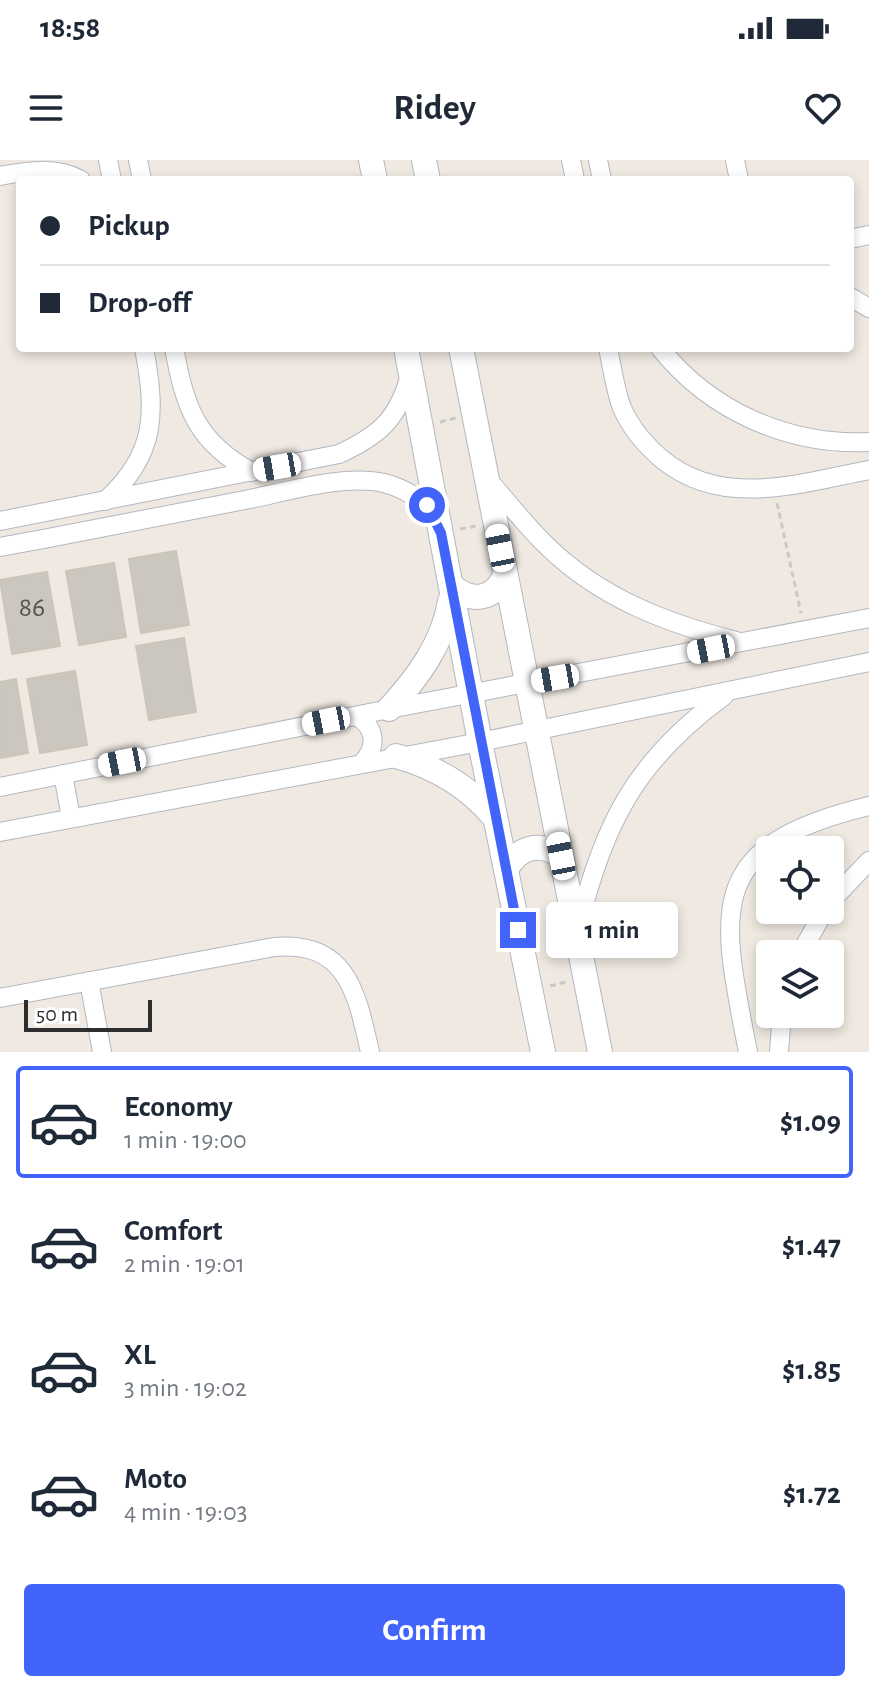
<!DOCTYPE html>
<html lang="en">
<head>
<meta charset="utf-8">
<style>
	:root { --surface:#fff; --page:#f2f2f3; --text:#1f2937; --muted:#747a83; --line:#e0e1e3; --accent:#4264fb }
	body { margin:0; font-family:"Alegreya Sans",sans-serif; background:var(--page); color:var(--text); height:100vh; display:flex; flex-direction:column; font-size:30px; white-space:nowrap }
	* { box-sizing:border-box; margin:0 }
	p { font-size:26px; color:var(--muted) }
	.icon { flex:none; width:44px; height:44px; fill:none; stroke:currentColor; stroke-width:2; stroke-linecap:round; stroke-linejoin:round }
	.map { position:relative; height:892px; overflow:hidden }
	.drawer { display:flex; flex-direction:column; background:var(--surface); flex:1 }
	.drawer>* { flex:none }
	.hud { position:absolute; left:16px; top:16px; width:838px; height:176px; border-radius:8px; box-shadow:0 4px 12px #0003; display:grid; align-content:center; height:176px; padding:0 24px; background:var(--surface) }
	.controls { position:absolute; left:756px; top:676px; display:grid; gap:16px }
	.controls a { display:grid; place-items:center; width:88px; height:88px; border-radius:8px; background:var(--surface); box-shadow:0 4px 12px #0003; font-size:40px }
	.scale { position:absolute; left:24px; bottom:20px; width:128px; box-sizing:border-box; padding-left:8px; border:4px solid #2e2e2e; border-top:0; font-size:22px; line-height:28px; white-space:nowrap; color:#2e2e2e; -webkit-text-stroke:6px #fff; paint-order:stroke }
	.end { position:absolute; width:36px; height:36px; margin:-18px; border:10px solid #4264fb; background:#fff; box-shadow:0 0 0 4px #fff }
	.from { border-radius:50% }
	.bubble { position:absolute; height:56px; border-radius:8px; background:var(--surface); box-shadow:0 4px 12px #0003; font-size:26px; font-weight:700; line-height:56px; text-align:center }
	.car { position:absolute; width:24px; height:48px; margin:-24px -12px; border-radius:10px; box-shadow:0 0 6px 2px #0007; background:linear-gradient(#fff 24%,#345 0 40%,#fff 0 76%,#345 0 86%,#fff 0) }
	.hud b { display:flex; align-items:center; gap:28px; height:76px; font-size:30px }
	.hud b+b { border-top:2px solid var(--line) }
	.hud i { width:20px; height:20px; background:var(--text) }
	ul { padding:14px 0 0; list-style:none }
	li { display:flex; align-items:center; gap:24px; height:112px; margin:0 16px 12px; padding:0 8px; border:4px solid transparent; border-radius:8px }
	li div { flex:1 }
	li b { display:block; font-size:30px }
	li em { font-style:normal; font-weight:700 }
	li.current { border-color:var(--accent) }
	li>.icon { width:72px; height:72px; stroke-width:1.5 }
	.primary-button { display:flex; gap:16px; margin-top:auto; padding:16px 24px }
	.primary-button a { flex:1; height:92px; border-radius:8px; background:var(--accent); color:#fff; font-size:32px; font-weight:700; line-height:92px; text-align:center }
	.status { display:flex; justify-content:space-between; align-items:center; height:56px; padding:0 40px; background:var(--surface); direction:ltr }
	.status svg { height:22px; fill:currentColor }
	header { display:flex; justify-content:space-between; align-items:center; height:104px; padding:0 24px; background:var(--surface); font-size:36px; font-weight:700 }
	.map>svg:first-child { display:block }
	.building { fill:#cbc7bf; stroke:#cbc5ba; stroke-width:2 }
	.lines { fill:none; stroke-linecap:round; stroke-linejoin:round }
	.street-casing { stroke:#b4b7c1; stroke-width:20 }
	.secondary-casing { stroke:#b4b7c1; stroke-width:26 }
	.path { stroke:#c9c9c9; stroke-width:3; stroke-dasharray:6 4; stroke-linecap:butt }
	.street { stroke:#fff; stroke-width:18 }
	.secondary { stroke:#fff; stroke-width:24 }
	.route { stroke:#4264fb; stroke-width:10 }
	.labels { text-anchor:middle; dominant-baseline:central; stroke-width:6; stroke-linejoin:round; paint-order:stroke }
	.number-label { font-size:28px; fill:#555452 }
</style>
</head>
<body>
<div class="status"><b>18:58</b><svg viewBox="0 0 49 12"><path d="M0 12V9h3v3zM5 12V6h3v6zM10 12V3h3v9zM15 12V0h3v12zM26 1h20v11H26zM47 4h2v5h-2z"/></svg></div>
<header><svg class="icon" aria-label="menu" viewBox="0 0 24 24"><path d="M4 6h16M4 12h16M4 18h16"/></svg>Ridey<svg class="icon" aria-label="heart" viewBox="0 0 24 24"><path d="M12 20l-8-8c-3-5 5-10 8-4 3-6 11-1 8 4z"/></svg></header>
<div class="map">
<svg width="869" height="892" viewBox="0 0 869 892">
	<rect width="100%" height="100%" fill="#efe9e1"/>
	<!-- building -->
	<g class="building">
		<path d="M176,391L189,465L141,473L129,399Z"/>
		<path d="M114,403L126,477L79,485L66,411Z"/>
		<path d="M47,412L60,486L12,494L0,420Z"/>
		<path d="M184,478L196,552L149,560L136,486Z"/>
		<path d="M75,511L87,585L40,593L27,519Z"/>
		<path d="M16,519L28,593L0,598V522Z"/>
	</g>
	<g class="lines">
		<defs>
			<g id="street">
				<path d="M108,0L112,20"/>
				<path d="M138,0L142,20"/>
				<path d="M571,0L575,20"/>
				<path d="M598,0L602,20"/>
				<path d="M735,0L739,20"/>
				<path d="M0,16C27,11 55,6 81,20"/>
				<path d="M850,79L869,75"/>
				<path d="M850,137L869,148"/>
				<path d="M174,188C185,247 196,282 252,312"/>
				<path d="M608,188C612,207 615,229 622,248C631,268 646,286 663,300C723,349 801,323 869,310"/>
				<path d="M660,188C710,251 789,286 869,282"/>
				<path d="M486,317C506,340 525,365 547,386C600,438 666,463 736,481"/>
				<path d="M105,341C157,294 156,253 144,188"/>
				<path d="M0,361L339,294C380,275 398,259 410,215"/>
				<path d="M0,387C82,372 164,356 245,340C286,332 343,314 384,323C407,329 425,341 436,361"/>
				<path d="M356,556C375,566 378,586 363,602"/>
				<path d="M63,614L71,658"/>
				<path d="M0,627L389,549L869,458"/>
				<path d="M0,672L480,582L869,502"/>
				<path d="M830,742L869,701"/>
				<path d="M578,768C603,664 636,600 724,536"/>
				<path d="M800,794L825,750"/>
				<path d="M89,821L102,892"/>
				<path d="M0,838L274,787C348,780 357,835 370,892"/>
				<path d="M748,892C720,749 703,686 869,646"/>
				<path d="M779,892L782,854"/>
			</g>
			<g id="secondary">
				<path d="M371,0L375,20"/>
				<path d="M424,0L428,20"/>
				<path d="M406,188L480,582L543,892"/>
				<path d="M461,188L600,892"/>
				<path d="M452,426C472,444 495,439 505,415"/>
				<path d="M389,549C418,517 443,484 450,441"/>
				<path d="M396,596C436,607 468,626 494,657"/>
				<path d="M506,710C518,687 539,681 561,696"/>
			</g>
		</defs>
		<!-- street casing -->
		<use href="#street" class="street-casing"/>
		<!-- secondary casing -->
		<use href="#secondary" class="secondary-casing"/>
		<!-- path -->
		<g class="path">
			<path d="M440,262L456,258"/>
			<path d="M777,343L801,453"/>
			<path d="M460,369L476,366"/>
			<path d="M550,826L566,822"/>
		</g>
		<!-- street -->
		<use href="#street" class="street"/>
		<!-- secondary -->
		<use href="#secondary" class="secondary"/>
	</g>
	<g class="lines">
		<!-- route -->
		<path class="route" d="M427,345L441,373L518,770"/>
	</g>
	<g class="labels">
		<!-- number labels -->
		<g class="number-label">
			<text x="32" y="448">86</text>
		</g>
	</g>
</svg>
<div class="controls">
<a><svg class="icon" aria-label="locate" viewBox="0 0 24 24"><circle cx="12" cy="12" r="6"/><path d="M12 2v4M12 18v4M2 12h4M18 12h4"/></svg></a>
<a><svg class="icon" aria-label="layers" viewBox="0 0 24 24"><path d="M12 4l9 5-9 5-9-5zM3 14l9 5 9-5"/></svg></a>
</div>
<div class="scale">50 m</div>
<i class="end from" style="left:427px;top:345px"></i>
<i class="end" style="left:518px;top:770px"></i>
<div class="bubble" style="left:546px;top:742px;width:132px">1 min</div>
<i class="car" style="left:277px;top:307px;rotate:260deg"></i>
<i class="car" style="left:500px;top:388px;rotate:349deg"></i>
<i class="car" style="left:711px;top:489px;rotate:259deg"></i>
<i class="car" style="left:555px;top:518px;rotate:260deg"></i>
<i class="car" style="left:326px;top:561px;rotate:259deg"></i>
<i class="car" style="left:122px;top:602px;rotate:259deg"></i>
<i class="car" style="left:561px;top:696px;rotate:349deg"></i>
<div class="hud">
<b><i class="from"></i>Pickup</b>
<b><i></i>Drop-off</b>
</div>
</div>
<section class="drawer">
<ul>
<li class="current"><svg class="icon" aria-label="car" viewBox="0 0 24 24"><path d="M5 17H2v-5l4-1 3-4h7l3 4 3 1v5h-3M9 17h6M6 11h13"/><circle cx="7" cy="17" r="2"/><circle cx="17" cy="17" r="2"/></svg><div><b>Economy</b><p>1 min · 19:00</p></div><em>$1.09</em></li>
<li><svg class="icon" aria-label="car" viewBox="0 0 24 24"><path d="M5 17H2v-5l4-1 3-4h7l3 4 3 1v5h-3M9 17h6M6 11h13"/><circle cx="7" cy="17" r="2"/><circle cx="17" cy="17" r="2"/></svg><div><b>Comfort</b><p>2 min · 19:01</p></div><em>$1.47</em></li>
<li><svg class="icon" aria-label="car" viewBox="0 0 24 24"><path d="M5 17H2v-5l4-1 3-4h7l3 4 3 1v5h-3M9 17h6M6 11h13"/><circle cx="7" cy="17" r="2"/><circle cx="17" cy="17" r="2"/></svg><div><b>XL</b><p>3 min · 19:02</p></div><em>$1.85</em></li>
<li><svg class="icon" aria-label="car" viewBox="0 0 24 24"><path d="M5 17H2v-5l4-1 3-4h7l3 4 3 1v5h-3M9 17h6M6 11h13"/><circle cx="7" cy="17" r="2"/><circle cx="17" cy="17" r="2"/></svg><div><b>Moto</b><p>4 min · 19:03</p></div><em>$1.72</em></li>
</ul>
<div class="primary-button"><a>Confirm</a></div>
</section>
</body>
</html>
